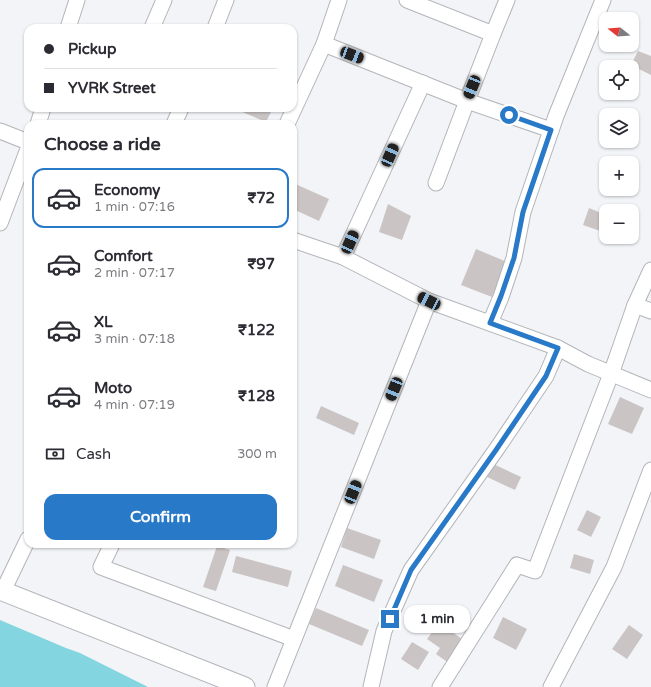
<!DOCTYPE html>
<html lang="en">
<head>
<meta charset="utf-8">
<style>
	:root { --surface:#fff; --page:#f2f2f3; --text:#2b2b33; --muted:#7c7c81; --line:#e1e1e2; --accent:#2879c8 }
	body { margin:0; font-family:"Varela Round",sans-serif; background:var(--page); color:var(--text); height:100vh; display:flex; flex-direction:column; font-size:15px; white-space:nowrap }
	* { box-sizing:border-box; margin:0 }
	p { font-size:13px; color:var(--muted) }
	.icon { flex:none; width:22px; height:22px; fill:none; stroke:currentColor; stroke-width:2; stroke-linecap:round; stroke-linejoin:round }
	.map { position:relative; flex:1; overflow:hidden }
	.details { position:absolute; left:24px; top:120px; width:273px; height:428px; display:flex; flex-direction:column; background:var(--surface); border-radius:12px; box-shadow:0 1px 3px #0004 }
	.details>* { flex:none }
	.guide { position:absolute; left:24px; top:24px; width:273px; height:88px; border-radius:12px; box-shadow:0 1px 3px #0004; display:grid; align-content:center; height:88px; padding:0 20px; background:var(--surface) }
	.needle { width:26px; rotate:287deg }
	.fabs { position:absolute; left:599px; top:12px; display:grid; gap:8px }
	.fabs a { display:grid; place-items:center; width:40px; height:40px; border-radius:8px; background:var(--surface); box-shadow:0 1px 3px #0004; font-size:20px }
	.end { position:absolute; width:18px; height:18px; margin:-9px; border:5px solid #2879c8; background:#fff; box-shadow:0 0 0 2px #fff }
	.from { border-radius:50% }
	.bubble { position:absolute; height:28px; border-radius:12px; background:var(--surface); box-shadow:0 1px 3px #0004; font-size:13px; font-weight:800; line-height:28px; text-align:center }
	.car { position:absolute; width:12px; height:24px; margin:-12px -6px; border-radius:5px; box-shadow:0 0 3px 1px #0007; background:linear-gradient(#222 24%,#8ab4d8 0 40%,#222 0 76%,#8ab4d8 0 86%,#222 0) }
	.guide b { display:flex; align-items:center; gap:14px; height:38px; font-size:15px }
	.guide b+b { border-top:1px solid var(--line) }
	.guide i { width:10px; height:10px; background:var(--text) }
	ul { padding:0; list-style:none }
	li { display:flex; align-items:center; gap:12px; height:60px; margin:0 8px 6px; padding:0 12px; border:2px solid transparent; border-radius:12px }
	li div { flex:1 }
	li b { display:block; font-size:15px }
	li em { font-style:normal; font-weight:800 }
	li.on { border-color:var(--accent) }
	li>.icon { width:36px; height:36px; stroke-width:1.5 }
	h2 { padding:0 20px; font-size:18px; line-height:48px }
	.pay { display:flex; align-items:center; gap:10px; height:44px; padding:0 20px; font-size:15px }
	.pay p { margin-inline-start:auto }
	.cta { display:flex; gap:8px; margin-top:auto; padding:8px 20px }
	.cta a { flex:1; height:46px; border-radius:12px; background:var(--accent); color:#fff; font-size:16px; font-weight:800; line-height:46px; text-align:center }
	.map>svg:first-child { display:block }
	.water { fill:#83d6df }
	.building { fill:#cac5c4 }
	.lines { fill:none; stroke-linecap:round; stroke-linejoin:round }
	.minor-casing { stroke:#b3b5b9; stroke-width:17 }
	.major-casing { stroke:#b3b5b9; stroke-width:21 }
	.minor { stroke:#fff; stroke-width:15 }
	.major { stroke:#fff; stroke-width:19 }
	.route { stroke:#2879c8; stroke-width:5 }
</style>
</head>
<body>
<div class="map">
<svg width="651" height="687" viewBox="0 0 651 687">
	<rect width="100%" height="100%" fill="#f2f4f8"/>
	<!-- water -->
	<path class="water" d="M0,620L66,648L80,653L148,687H0Z"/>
	<!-- building -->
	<g class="building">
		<path d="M638,51L651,56V75L631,65Z"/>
		<path d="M233,108H273L266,122Z"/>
		<path d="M293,183L329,199L319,221L293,209Z"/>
		<path d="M388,204L411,216L402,240L379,232Z"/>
		<path d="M589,208L606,215V233L583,225Z"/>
		<path d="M476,249L507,262L492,297L461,285Z"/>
		<path d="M620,397L644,408L632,434L608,424Z"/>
		<path d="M321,406L359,423L354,435L316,418Z"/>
		<path d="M491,463L521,477L515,490L485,476Z"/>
		<path d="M587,510L601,517L591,537L577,530Z"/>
		<path d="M347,528L381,540L374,559L341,547Z"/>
		<path d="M217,546L230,550L216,591L203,587Z"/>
		<path d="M574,554L594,560L590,574L570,568Z"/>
		<path d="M236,556L292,571L288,587L232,572Z"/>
		<path d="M343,565L383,580L374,602L335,586Z"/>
		<path d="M316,608L369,630L362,646L309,624Z"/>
		<path d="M503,617L527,629L516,650L493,638Z"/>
		<path d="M439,623L465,641L450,664L436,654L440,648L427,639Z"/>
		<path d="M629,625L643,635L627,659L612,649Z"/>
		<path d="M412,642L429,652L418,670L401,659Z"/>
	</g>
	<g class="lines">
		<defs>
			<g id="minor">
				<path d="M339,0L324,44L467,101L493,34"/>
				<path d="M407,0L493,34L507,0"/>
				<path d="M68,28L77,0"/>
				<path d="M152,28L164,0"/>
				<path d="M215,28L226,0"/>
				<path d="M38,124L43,108"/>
				<path d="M174,124L181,108"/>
				<path d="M287,124L324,44"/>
				<path d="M0,131L28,142"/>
				<path d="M436,183L467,101L551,130"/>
				<path d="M0,223L28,149"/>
				<path d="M293,240L343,257L429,301L558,348L588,364L651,390"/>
				<path d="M343,257L423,83"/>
				<path d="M635,305L651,311"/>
				<path d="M490,323L501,297L514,258L523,212L556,116L603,0"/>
				<path d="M112,544L101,567L294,639"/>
				<path d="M3,591L28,539"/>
				<path d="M275,687L429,301"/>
				<path d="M371,687L384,631L411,570L496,450L546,376L558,348"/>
				<path d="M440,687L517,565L535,571L611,374L635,305L651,270"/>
				<path d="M551,687L614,567L651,470"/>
			</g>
			<path id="major" d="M0,590L245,687"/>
		</defs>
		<!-- minor casing -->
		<use href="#minor" class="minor-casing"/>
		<!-- major casing -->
		<use href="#major" class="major-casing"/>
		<!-- minor -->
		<use href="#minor" class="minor"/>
		<!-- major -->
		<use href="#major" class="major"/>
	</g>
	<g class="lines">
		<!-- route -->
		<path class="route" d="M390,619L411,570L496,450L546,376L558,348L490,323L501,296L514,258L523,212L551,130L509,115"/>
	</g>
</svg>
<div class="fabs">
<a><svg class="needle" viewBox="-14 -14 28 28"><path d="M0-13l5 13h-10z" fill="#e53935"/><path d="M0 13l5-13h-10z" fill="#7c7c81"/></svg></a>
<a><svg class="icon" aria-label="locate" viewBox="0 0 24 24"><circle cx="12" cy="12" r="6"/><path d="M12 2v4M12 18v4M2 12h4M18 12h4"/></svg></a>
<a><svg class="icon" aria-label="layers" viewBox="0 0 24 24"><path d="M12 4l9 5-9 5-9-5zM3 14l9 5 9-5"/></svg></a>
<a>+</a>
<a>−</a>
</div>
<i class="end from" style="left:509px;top:115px"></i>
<i class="end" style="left:390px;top:619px"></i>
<div class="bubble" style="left:404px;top:605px;width:66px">1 min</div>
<i class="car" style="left:352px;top:55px;rotate:111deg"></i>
<i class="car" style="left:472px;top:87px;rotate:202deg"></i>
<i class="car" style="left:390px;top:155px;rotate:24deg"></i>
<i class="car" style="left:350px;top:242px;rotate:24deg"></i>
<i class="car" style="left:429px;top:301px;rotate:296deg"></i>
<i class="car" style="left:394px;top:389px;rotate:202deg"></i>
<i class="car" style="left:353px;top:492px;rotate:22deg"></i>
<div class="guide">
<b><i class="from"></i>Pickup</b>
<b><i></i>YVRK Street</b>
</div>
<section class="details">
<h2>Choose a ride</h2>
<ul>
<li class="on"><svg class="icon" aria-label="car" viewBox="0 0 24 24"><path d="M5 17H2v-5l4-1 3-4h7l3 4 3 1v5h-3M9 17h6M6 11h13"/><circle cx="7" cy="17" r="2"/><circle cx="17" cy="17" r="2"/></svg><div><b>Economy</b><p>1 min · 07:16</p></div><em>₹72</em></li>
<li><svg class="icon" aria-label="car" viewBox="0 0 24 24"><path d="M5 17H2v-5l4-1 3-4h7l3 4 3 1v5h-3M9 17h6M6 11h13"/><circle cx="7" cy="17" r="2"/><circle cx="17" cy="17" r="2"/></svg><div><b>Comfort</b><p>2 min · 07:17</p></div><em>₹97</em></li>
<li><svg class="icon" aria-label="car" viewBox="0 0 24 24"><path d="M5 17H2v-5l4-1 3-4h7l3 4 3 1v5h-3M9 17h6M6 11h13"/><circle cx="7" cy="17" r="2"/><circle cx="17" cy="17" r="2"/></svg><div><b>XL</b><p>3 min · 07:18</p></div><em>₹122</em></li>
<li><svg class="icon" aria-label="car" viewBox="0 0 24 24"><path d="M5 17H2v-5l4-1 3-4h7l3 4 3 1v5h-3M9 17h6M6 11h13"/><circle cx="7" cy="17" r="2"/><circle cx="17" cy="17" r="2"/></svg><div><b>Moto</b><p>4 min · 07:19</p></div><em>₹128</em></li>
</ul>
<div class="pay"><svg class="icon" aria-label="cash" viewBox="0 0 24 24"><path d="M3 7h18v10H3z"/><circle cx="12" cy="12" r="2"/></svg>Cash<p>300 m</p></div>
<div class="cta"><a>Confirm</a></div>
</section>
</div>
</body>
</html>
